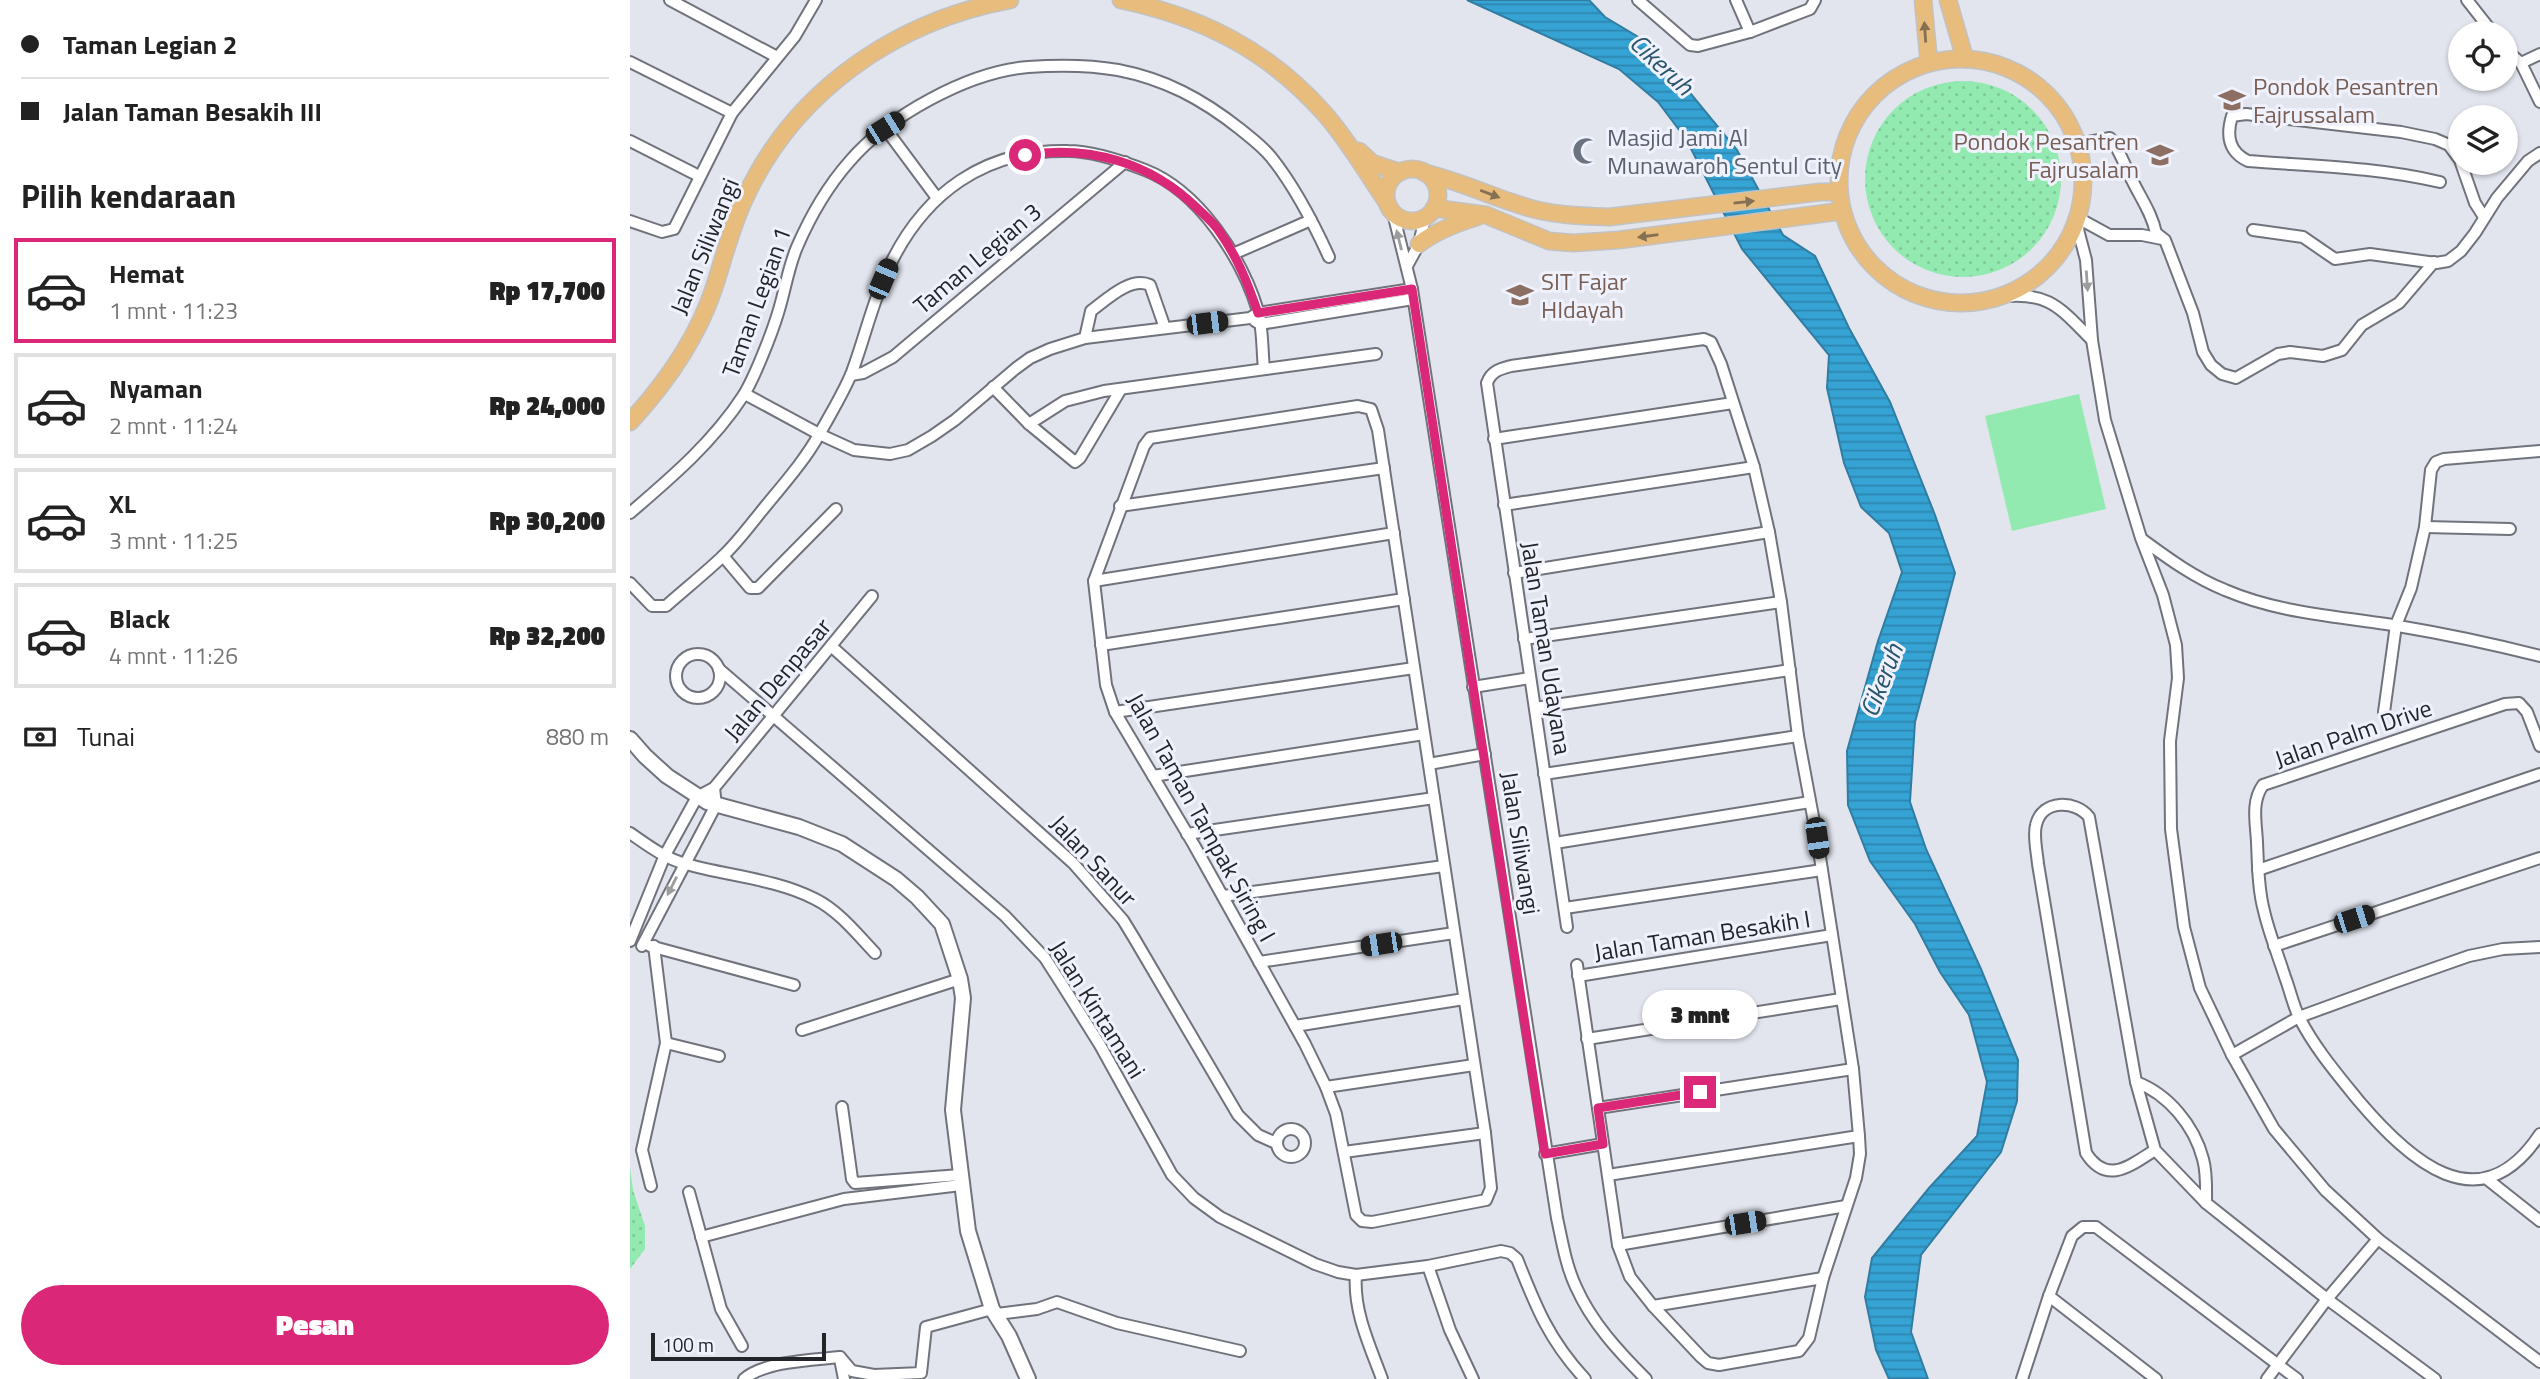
<!DOCTYPE html>
<html lang="id">
<head>
<meta charset="utf-8">
<style>
	:root { --surface:#fff; --page:#f6f6f6; --text:#222; --muted:#767676; --line:#e0e0e0; --accent:#db2777 }
	body { margin:0; font-family:"Titillium Web",sans-serif; background:var(--page); color:var(--text); height:100vh; display:flex; flex-direction:column; font-size:26px; white-space:nowrap }
	* { box-sizing:border-box; margin:0 }
	p { font-size:23px; color:var(--muted) }
	.icon { flex:none; width:38px; height:38px; fill:none; stroke:currentColor; stroke-width:2; stroke-linecap:round; stroke-linejoin:round }
	.map { position:relative; flex:1; overflow:hidden }
	.sheet { display:flex; flex-direction:column; background:var(--surface); width:630px }
	.sheet>* { flex:none }
	.banner { display:grid; align-content:center; height:154px; padding:0 21px; background:var(--surface) }
	.fabs { position:absolute; left:1818px; top:21px; display:grid; gap:14px }
	.fabs a { display:grid; place-items:center; width:70px; height:70px; border-radius:50%; background:var(--surface); box-shadow:0 2px 5px #0004; font-size:35px }
	.scale { position:absolute; left:21px; bottom:18px; width:175px; box-sizing:border-box; padding-left:7px; border:4px solid #242529; border-top:0; font-size:19px; line-height:24px; white-space:nowrap; color:#242529; -webkit-text-stroke:5px #eff2fc; paint-order:stroke }
	.end { position:absolute; width:32px; height:32px; margin:-16px; border:9px solid #db2777; background:#fff; box-shadow:0 0 0 4px #fff }
	.from { border-radius:50% }
	.bubble { position:absolute; height:49px; border-radius:24px; background:var(--surface); box-shadow:0 2px 5px #0004; font-size:23px; font-weight:800; line-height:49px; text-align:center }
	.car { position:absolute; width:21px; height:42px; margin:-21px -10px; border-radius:9px; box-shadow:0 0 5px 2px #0007; background:linear-gradient(#222 24%,#8ab4d8 0 40%,#222 0 76%,#8ab4d8 0 86%,#222 0) }
	.banner b { display:flex; align-items:center; gap:24px; height:66px; font-size:26px }
	.banner b+b { border-top:2px solid var(--line) }
	.banner i { width:18px; height:18px; background:var(--text) }
	ul { padding:0; list-style:none }
	li { display:flex; align-items:center; gap:21px; height:105px; margin:0 14px 10px; padding:0 7px; border:4px solid var(--line); border-radius:0px }
	li div { flex:1 }
	li b { display:block; font-size:26px }
	li em { font-style:normal; font-weight:800 }
	li.active { border-color:var(--accent) }
	li>.icon { width:63px; height:63px; stroke-width:1.5 }
	h2 { padding:0 21px; font-size:32px; line-height:84px }
	.pay { display:flex; align-items:center; gap:18px; height:77px; padding:0 21px; font-size:26px }
	.pay p { margin-inline-start:auto }
	.cta { display:flex; gap:14px; margin-top:auto; padding:14px 21px }
	.cta a { flex:1; height:80px; border-radius:42px; background:var(--accent); color:#fff; font-size:28px; font-weight:800; line-height:80px; text-align:center }
	main { display:flex; flex:1; min-height:0 }
	.map>svg:first-child { display:block }
	.grass { fill:url(#grass-dots) }
	.garden { fill:#93eab1 }
	.water { fill:url(#water-rules); stroke:#317da1; stroke-width:2 }
	.lines { fill:none; stroke-linecap:round; stroke-linejoin:round }
	.street-casing { stroke:#70737b; stroke-width:14 }
	.secondary-casing { stroke:#70737b; stroke-width:18 }
	.primary-casing { stroke:#c2c2c3; stroke-width:19 }
	.street { stroke:#fff; stroke-width:10 }
	.secondary { stroke:#fff; stroke-width:14 }
	.primary { stroke:#e7bc7d; stroke-width:16 }
	.oneway { fill:#867053 }
	.oneway2 { fill:#9c9d9f }
	.route { stroke:#db2777; stroke-width:9 }
	.labels { text-anchor:middle; dominant-baseline:central; stroke-width:6; stroke-linejoin:round; paint-order:stroke }
	.education-label { font-size:24px; fill:#785e54; stroke:#eff2fc; text-anchor:start }
	.worship-label { font-size:24px; fill:#5b616d; stroke:#eff2fc; text-anchor:start }
	.street-label { font-size:24px; fill:#242529; stroke:#eff2fc }
	.water-label { font-size:26px; font-style:italic; fill:#2a556b; stroke:#eff2fc }
</style>
</head>
<body>
<main>
<section class="sheet">
<div class="banner">
<b><i class="from"></i>Taman Legian 2</b>
<b><i></i>Jalan Taman Besakih III</b>
</div>
<h2>Pilih kendaraan</h2>
<ul>
<li class="active"><svg class="icon" aria-label="car" viewBox="0 0 24 24"><path d="M5 17H2v-5l4-1 3-4h7l3 4 3 1v5h-3M9 17h6M6 11h13"/><circle cx="7" cy="17" r="2"/><circle cx="17" cy="17" r="2"/></svg><div><b>Hemat</b><p>1 mnt · 11:23</p></div><em>Rp 17,700</em></li>
<li><svg class="icon" aria-label="car" viewBox="0 0 24 24"><path d="M5 17H2v-5l4-1 3-4h7l3 4 3 1v5h-3M9 17h6M6 11h13"/><circle cx="7" cy="17" r="2"/><circle cx="17" cy="17" r="2"/></svg><div><b>Nyaman</b><p>2 mnt · 11:24</p></div><em>Rp 24,000</em></li>
<li><svg class="icon" aria-label="car" viewBox="0 0 24 24"><path d="M5 17H2v-5l4-1 3-4h7l3 4 3 1v5h-3M9 17h6M6 11h13"/><circle cx="7" cy="17" r="2"/><circle cx="17" cy="17" r="2"/></svg><div><b>XL</b><p>3 mnt · 11:25</p></div><em>Rp 30,200</em></li>
<li><svg class="icon" aria-label="car" viewBox="0 0 24 24"><path d="M5 17H2v-5l4-1 3-4h7l3 4 3 1v5h-3M9 17h6M6 11h13"/><circle cx="7" cy="17" r="2"/><circle cx="17" cy="17" r="2"/></svg><div><b>Black</b><p>4 mnt · 11:26</p></div><em>Rp 32,200</em></li>
</ul>
<div class="pay"><svg class="icon" aria-label="cash" viewBox="0 0 24 24"><path d="M3 7h18v10H3z"/><circle cx="12" cy="12" r="2"/></svg>Tunai<p>880 m</p></div>
<div class="cta"><a>Pesan</a></div>
</section>
<div class="map">
<svg width="1910" height="1379" viewBox="0 0 1910 1379">
	<defs>
		<pattern id="grass-dots" width="8" height="8" patternUnits="userSpaceOnUse" patternTransform="scale(1.75)"><rect width="8" height="8" fill="#93eab1"/><path d="M2 2h.1M6 6h.1" fill="none" stroke="#7fc998" stroke-width="1.8" stroke-linecap="round"/></pattern>
		<pattern id="water-rules" width="6" height="5" patternUnits="userSpaceOnUse" patternTransform="scale(1.75)"><rect width="6" height="5" fill="#36a3d5"/><path d="M0 2.5h6" fill="none" stroke="#2d85ad"/></pattern>
	</defs>
	<rect width="100%" height="100%" fill="#e2e5ee"/>
	<!-- grass -->
	<g class="grass">
		<circle cx="1333" cy="179" r="98"/>
		<path d="M0,1168L3,1190L15,1226V1249L0,1269Z"/>
	</g>
	<!-- garden -->
	<path class="garden" d="M1449,394L1476,509L1382,531L1355,416Z"/>
	<!-- water -->
	<path class="water" d="M837,0H959L975,17L1020,44L1107,150L1153,235L1185,256L1219,328L1260,402L1305,515L1325,573L1285,722L1280,802L1296,849L1351,969L1388,1060L1387,1101L1371,1152L1291,1255L1281,1332L1298,1379H1259L1246,1350L1235,1297L1242,1258L1299,1188L1347,1136L1357,1082L1339,1015L1310,972L1285,924L1240,861L1218,805L1217,751L1248,641L1272,572L1259,533L1231,507L1214,463L1197,388L1199,355L1112,249L1056,139L1028,102L989,69Z"/>
	<g class="lines">
		<defs>
			<g id="street">
				<path d="M40,0L147,57"/>
				<path d="M1008,0L1060,45L1068,46L1120,32L1180,9L1185,0"/>
				<path d="M1106,0L1120,32"/>
				<path d="M1837,0L1863,33"/>
				<path d="M1876,50L1891,63L1910,102"/>
				<path d="M0,62L102,113"/>
				<path d="M1891,63L1910,54"/>
				<path d="M255,128L307,198"/>
				<path d="M0,141L69,176"/>
				<path d="M1448,144L1480,138C1491,152 1495,167 1503,182C1512,200 1522,214 1526,233L1535,240L1563,313L1573,352L1581,365L1592,374L1606,378L1648,354L1660,352L1693,356L1712,350L1732,325L1769,303L1804,262"/>
				<path d="M1831,163L1845,203L1854,217"/>
				<path d="M1810,182C1746,167 1682,166 1618,161C1599,152 1596,136 1602,116L1616,114L1771,132L1805,139L1819,145L1830,160"/>
				<path d="M763,213L782,289L927,1218C932,1241 936,1266 946,1287C962,1323 989,1352 1016,1379"/>
				<path d="M1448,218L1479,235H1512L1532,239"/>
				<path d="M0,221L32,232L44,229L102,113L165,36L186,0"/>
				<path d="M1446,222L1456,260L1462,340L1475,420L1511,538L1533,595L1546,645L1548,678L1540,741L1541,829L1554,927L1570,988L1602,1055L1644,1129L1695,1190L1748,1239L1910,1362"/>
				<path d="M1623,230L1673,237L1705,259L1740,254L1806,263L1818,261L1831,251L1845,233L1867,198L1898,161L1910,153"/>
				<path d="M603,254L681,220"/>
				<path d="M777,266L789,244L795,217"/>
				<path d="M1369,297C1419,291 1429,307 1462,340"/>
				<path d="M625,321L630,324L783,299"/>
				<path d="M455,338L461,311C476,300 500,276 520,285L535,328"/>
				<path d="M221,375L233,373L263,357L495,162"/>
				<path d="M363,387L399,424L445,462L450,458L491,389"/>
				<path d="M115,394L189,434L224,450L260,454L278,450L302,436L325,420L385,369L400,358L420,349L455,338L620,318L628,313L782,289"/>
				<path d="M728,406L741,409L748,430L855,1133L861,1188L856,1200L742,1222L732,1221L726,1215L706,1114L696,1087L675,1044L564,845L485,712L476,685L464,581L514,446L520,438Z"/>
				<path d="M399,424L435,401L474,391L746,354"/>
				<path d="M864,439L1103,403"/>
				<path d="M874,505L1124,467"/>
				<path d="M490,506L754,468"/>
				<path d="M0,513C42,477 83,442 113,396C124,379 142,333 148,313C155,291 158,268 167,247C180,217 197,187 219,162C258,116 338,72 398,67C426,65 460,65 488,70C535,79 572,99 610,129C621,138 632,146 641,157C665,187 683,222 699,257"/>
				<path d="M1795,527L1880,529"/>
				<path d="M1513,540C1539,559 1565,578 1595,590C1651,614 1709,616 1768,626C1816,634 1863,644 1910,656"/>
				<path d="M93,556L120,588H128L206,509"/>
				<path d="M884,573L1139,532"/>
				<path d="M464,581L764,533"/>
				<path d="M0,583L22,606H36C54,590 74,574 92,557C106,544 118,528 130,513C151,487 174,462 190,433C201,413 214,392 222,372C235,337 243,300 259,267C294,193 355,149 438,151C463,151 492,161 515,170C569,191 612,258 628,311C633,329 632,350 634,369"/>
				<path d="M894,639L1151,602"/>
				<path d="M471,645L774,599"/>
				<path d="M201,646L443,863L493,920L504,938L608,1115L628,1135L646,1143"/>
				<circle cx="68" cy="676" r="22"/>
				<path d="M89,669L375,916L415,958L433,986L470,1045L542,1175L564,1198L590,1217L685,1264L708,1272L726,1275L798,1266L871,1251L880,1253L887,1259C906,1307 919,1340 955,1379"/>
				<path d="M843,687L900,678"/>
				<path d="M905,708L1160,670"/>
				<path d="M485,712L784,668"/>
				<path d="M1754,712L1766,625L1781,588L1795,527L1801,470L1806,462L1814,459L1910,451"/>
				<path d="M1910,746L1897,712L1889,703L1875,704L1633,785C1621,802 1626,822 1627,842C1628,864 1628,889 1634,911C1639,933 1648,955 1655,977C1660,990 1663,1005 1669,1017C1684,1047 1707,1074 1728,1100C1778,1159 1849,1226 1910,1134"/>
				<path d="M799,764L855,754"/>
				<path d="M914,774L1168,736"/>
				<path d="M523,776L794,734"/>
				<path d="M0,833C17,845 36,859 56,864C98,876 146,879 185,899C209,911 227,934 245,953"/>
				<path d="M557,834L804,798"/>
				<path d="M925,843L1180,802"/>
				<path d="M1628,870L1910,774"/>
				<path d="M593,896L814,866"/>
				<path d="M935,908L1192,870"/>
				<path d="M937,927L857,383C861,371 870,369 881,366L1074,339L1081,342L1091,364L1124,467L1139,532L1151,602L1168,736L1187,838L1223,1069L1229,1136L1230,1154L1226,1178L1193,1278L1179,1338L1169,1351L1089,1365L1078,1363L1071,1357L1023,1306L1000,1277L988,1245L947,965"/>
				<path d="M0,941L35,855L67,797L84,788L242,596"/>
				<path d="M12,946L86,805L84,788"/>
				<path d="M20,946L164,985"/>
				<path d="M1644,946L1910,858"/>
				<path d="M629,962L824,933"/>
				<path d="M948,976L1202,935"/>
				<path d="M665,1026L834,999"/>
				<path d="M172,1030L330,979"/>
				<path d="M957,1039L1211,999"/>
				<path d="M36,1043L89,1056"/>
				<path d="M1602,1055L1669,1017L1765,982L1839,956L1873,949L1910,947"/>
				<path d="M1506,1082C1538,1094 1564,1125 1573,1159C1577,1173 1576,1188 1576,1203"/>
				<path d="M696,1087L844,1065"/>
				<path d="M212,1107L222,1179L225,1183L330,1175"/>
				<path d="M968,1108L1223,1069"/>
				<circle cx="661" cy="1143" r="14"/>
				<path d="M1525,1150C1501,1165 1477,1186 1456,1153L1408,864C1407,852 1403,836 1406,825C1412,799 1446,800 1459,817L1506,1082L1525,1150L1576,1203L1697,1299L1637,1379"/>
				<path d="M714,1152L855,1133"/>
				<path d="M915,1154L973,1144"/>
				<path d="M978,1175L1229,1136"/>
				<path d="M1857,1179L1910,1221"/>
				<path d="M21,1186L12,1150L36,1043L24,946"/>
				<path d="M59,1192L91,1309L112,1346"/>
				<path d="M71,1237L214,1199L331,1185"/>
				<path d="M1748,1239L1697,1299L1805,1379"/>
				<path d="M988,1245L1216,1206"/>
				<path d="M798,1266L820,1330L843,1379"/>
				<path d="M726,1275C723,1311 740,1346 752,1379"/>
				<path d="M1419,1296L1526,1379"/>
				<path d="M1023,1306L1193,1278"/>
				<path d="M367,1314L407,1309L427,1302L487,1323L610,1351"/>
				<path d="M210,1357L222,1371L244,1375L291,1373L296,1327L362,1309"/>
				<path d="M210,1359L214,1379"/>
				<path d="M114,1379C135,1361 183,1360 210,1357"/>
				<path d="M1392,1379L1419,1296L1442,1236L1453,1227H1466L1667,1379"/>
			</g>
			<path id="secondary" d="M0,739L15,756L37,776L77,802L169,827L212,844L266,879L287,897L312,924L330,979L333,998L323,1110L338,1231L362,1309L379,1336L398,1379"/>
			<g id="primary">
				<path d="M491,0C572,17 638,50 694,113C718,140 736,172 756,201"/>
				<path d="M1293,0L1299,63"/>
				<path d="M1318,0L1335,59"/>
				<circle cx="1331" cy="181" r="122"/>
				<path d="M729,151L742,163L769,172"/>
				<circle cx="782" cy="195" r="26"/>
				<path d="M795,173C829,181 860,196 893,206C920,215 950,216 979,217L1190,192H1209"/>
				<path d="M804,208L856,215L919,241L943,243L989,240L1212,211"/>
				<path d="M789,244C806,231 827,223 847,217"/>
				<path d="M0,422C36,383 67,339 84,288C94,258 101,227 115,198C164,91 266,21 380,0"/>
			</g>
		</defs>
		<!-- street casing -->
		<use href="#street" class="street-casing"/>
		<!-- secondary casing -->
		<use href="#secondary" class="secondary-casing"/>
		<!-- primary casing -->
		<use href="#primary" class="primary-casing"/>
		<!-- street -->
		<use href="#street" class="street"/>
		<!-- secondary -->
		<use href="#secondary" class="secondary"/>
		<!-- primary -->
		<use href="#primary" class="primary"/>
	</g>
	<!-- one-way arrows -->
	<defs><path id="oneway-solid" d="M-6-.8H1V-3.2L6.5 0L1 3.2V.8H-6Z" transform="scale(1.75)"/></defs>
	<g class="oneway">
		<use href="#oneway-solid" transform="translate(1295 32) rotate(-94)"/>
		<use href="#oneway-solid" transform="translate(860 194) rotate(21)"/>
		<use href="#oneway-solid" transform="translate(1114 202) rotate(-6)"/>
		<use href="#oneway-solid" transform="translate(1018 236) rotate(172)"/>
	</g>
	<g class="oneway2">
		<use href="#oneway-solid" transform="translate(769 240) rotate(-104)"/>
		<use href="#oneway-solid" transform="translate(1457 281) rotate(86)"/>
		<use href="#oneway-solid" transform="translate(42 886) rotate(117)"/>
	</g>
	<g class="lines">
		<!-- route -->
		<path class="route" d="M395,155C459,145 520,162 567,208C574,215 583,222 589,231C607,256 618,284 628,313L782,289L915,1154L973,1144L968,1108L1070,1092"/>
	</g>
	<!-- icons -->
	<defs>
		<symbol id="school-bare" viewBox="-9 -9 18 18"><path d="M0-5L7-2L0 1L-7-2ZM-4 1L0 2.5L4 1V4Q0 6-4 4Z" fill="#8d6e63" stroke="#eff2fc" stroke-width="2.5" paint-order="stroke"/></symbol>
		<symbol id="mosque-bare" viewBox="-9 -9 18 18"><path d="M3.5-4.9A6 6 0 1 0 3.5 4.9A5 5 0 1 1 3.5-4.9Z" fill="#6b7280" stroke="#eff2fc" stroke-width="2.5" paint-order="stroke"/></symbol>
	</defs>
	<g fill-rule="evenodd">
		<use href="#school-bare" x="1583" y="81" width="38" height="38"/>
		<use href="#mosque-bare" x="937" y="132" width="38" height="38"/>
		<use href="#school-bare" x="1511" y="136" width="38" height="38"/>
		<use href="#school-bare" x="871" y="276" width="38" height="38"/>
	</g>
	<g class="labels">
		<!-- education labels -->
		<g class="education-label">
			<text x="1623" y="86">Pondok Pesantren<tspan x="1623" dy="28">Fajrussalam</tspan></text>
			<text x="1509" y="141" text-anchor="end">Pondok Pesantren<tspan x="1509" dy="28">Fajrusalam</tspan></text>
			<text x="911" y="281">SIT Fajar<tspan x="911" dy="28">HIdayah</tspan></text>
		</g>
		<!-- worship labels -->
		<g class="worship-label">
			<text x="977" y="137">Masjid Jami Al<tspan x="977" dy="28">Munawaroh Sentul City</tspan></text>
		</g>
		<!-- street labels -->
		<g class="street-label">
			<text transform="translate(74 246) rotate(-68)">Jalan Siliwangi</text>
			<text transform="translate(347 258) rotate(-40)">Taman Legian 3</text>
			<text transform="translate(126 302) rotate(-70)">Taman Legian 1</text>
			<text transform="translate(917 648) rotate(81)">Jalan Taman Udayana</text>
			<text transform="translate(147 679) rotate(-50)">Jalan Denpasar</text>
			<text transform="translate(1723 733) rotate(-19)">Jalan Palm Drive</text>
			<text transform="translate(572 817) rotate(61)">Jalan Taman Tampak Siring I</text>
			<text transform="translate(891 843) rotate(81)">Jalan Siliwangi</text>
			<text transform="translate(464 860) rotate(47)">Jalan Sanur</text>
			<text transform="translate(1072 935) rotate(-9)">Jalan Taman Besakih I</text>
			<text transform="translate(468 1009) rotate(58)">Jalan Kintamani</text>
		</g>
		<!-- water labels -->
		<g class="water-label">
			<text transform="translate(1032 64) rotate(43)">Cikeruh</text>
			<text transform="translate(1251 680) rotate(-69)">Cikeruh</text>
		</g>
	</g>
</svg>
<div class="fabs">
<a><svg class="icon" aria-label="locate" viewBox="0 0 24 24"><circle cx="12" cy="12" r="6"/><path d="M12 2v4M12 18v4M2 12h4M18 12h4"/></svg></a>
<a><svg class="icon" aria-label="layers" viewBox="0 0 24 24"><path d="M12 4l9 5-9 5-9-5zM3 14l9 5 9-5"/></svg></a>
</div>
<div class="scale">100 m</div>
<i class="end from" style="left:395px;top:155px"></i>
<i class="end" style="left:1070px;top:1092px"></i>
<div class="bubble" style="left:1012px;top:990px;width:116px">3 mnt</div>
<i class="car" style="left:255px;top:128px;rotate:58deg"></i>
<i class="car" style="left:253px;top:279px;rotate:23deg"></i>
<i class="car" style="left:577px;top:323px;rotate:83deg"></i>
<i class="car" style="left:1187px;top:838px;rotate:172deg"></i>
<i class="car" style="left:1724px;top:919px;rotate:72deg"></i>
<i class="car" style="left:751px;top:944px;rotate:261deg"></i>
<i class="car" style="left:1115px;top:1223px;rotate:81deg"></i>
</div>
</main>
</body>
</html>
